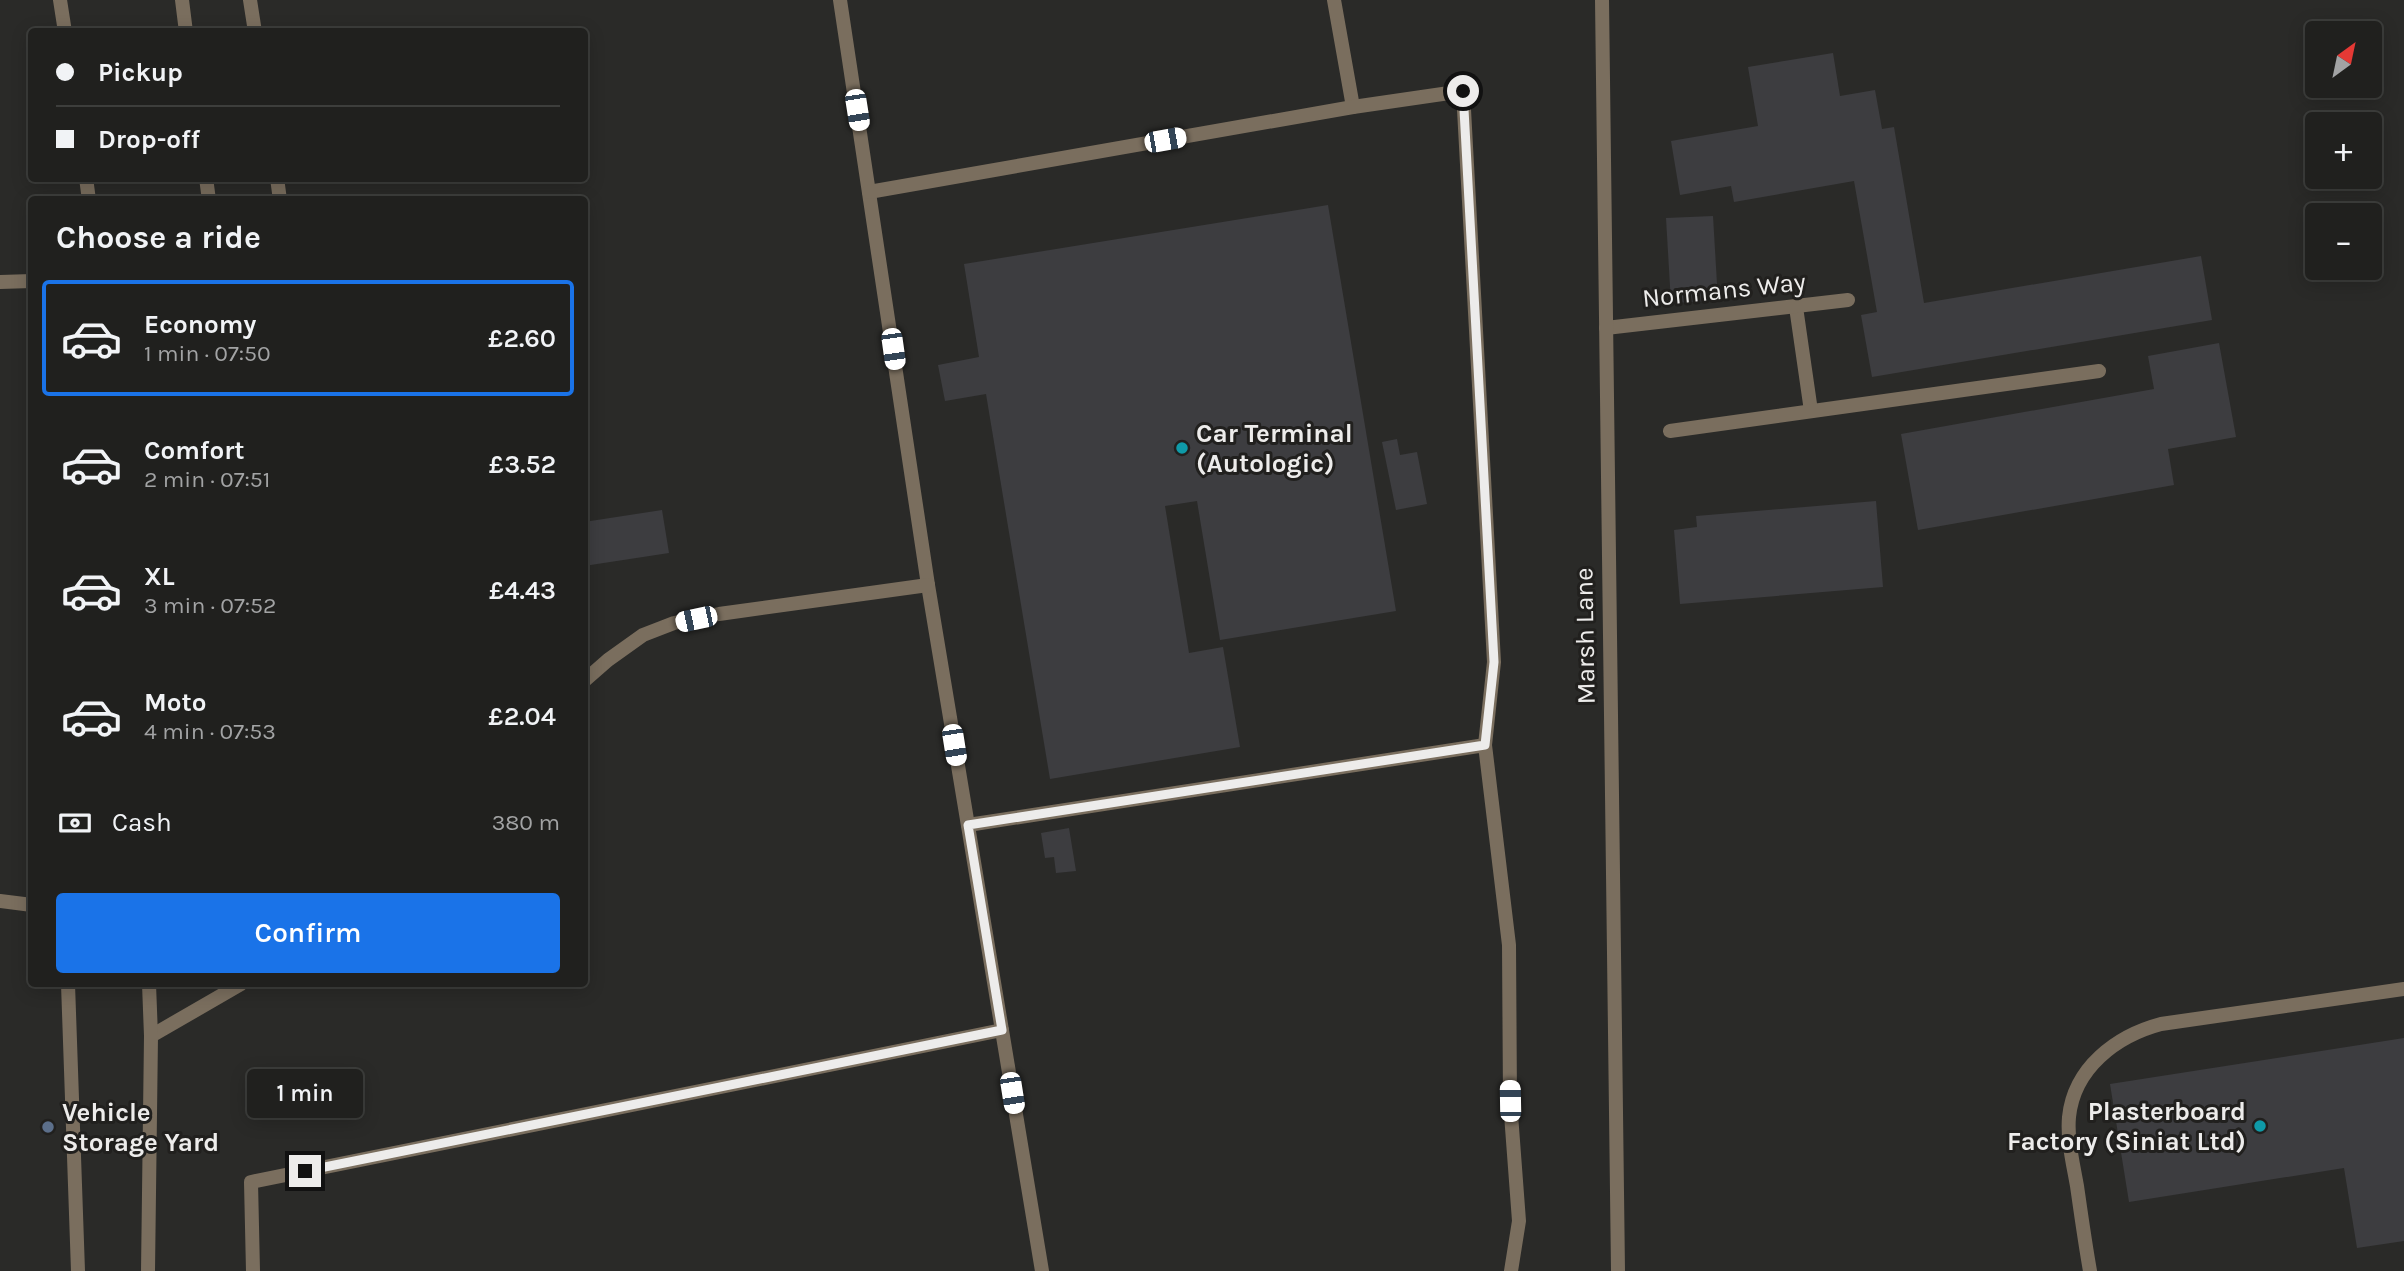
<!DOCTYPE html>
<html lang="en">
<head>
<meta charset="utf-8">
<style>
	:root { --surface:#20201e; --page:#282827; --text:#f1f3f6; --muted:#a2a3a4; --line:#3d3e3c; --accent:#1a73e8 }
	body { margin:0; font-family:Karla,sans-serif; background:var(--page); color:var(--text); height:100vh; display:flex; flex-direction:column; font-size:26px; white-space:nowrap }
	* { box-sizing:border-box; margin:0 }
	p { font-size:23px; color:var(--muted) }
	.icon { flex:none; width:38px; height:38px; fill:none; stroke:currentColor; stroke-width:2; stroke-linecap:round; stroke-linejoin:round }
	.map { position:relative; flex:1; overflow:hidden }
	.side { position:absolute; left:28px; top:196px; width:560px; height:791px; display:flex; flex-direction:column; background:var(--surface); border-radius:7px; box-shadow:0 4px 18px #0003,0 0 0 2px var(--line) }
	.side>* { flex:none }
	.top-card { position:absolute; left:28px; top:28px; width:560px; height:154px; border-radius:7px; box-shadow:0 4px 18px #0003,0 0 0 2px var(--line); display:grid; align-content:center; height:154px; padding:0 28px; background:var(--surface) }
	.needle { width:46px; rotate:33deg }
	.tools { position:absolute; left:2305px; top:21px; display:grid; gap:14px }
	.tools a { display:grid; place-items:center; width:77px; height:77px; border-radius:7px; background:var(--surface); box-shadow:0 4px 18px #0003,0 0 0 2px var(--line); font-size:35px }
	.end { position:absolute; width:32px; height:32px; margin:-16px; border:9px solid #edeceb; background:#111; box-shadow:0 0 0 4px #111 }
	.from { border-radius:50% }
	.bubble { position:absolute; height:49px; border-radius:7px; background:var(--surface); box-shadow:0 4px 18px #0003,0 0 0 2px var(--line); font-size:23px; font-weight:600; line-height:49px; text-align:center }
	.car { position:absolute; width:21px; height:42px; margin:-21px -10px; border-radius:9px; box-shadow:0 0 5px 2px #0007; background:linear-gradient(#fff 24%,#345 0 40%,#fff 0 76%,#345 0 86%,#fff 0) }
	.top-card b { display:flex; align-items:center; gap:24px; height:66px; font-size:26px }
	.top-card b+b { border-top:2px solid var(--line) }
	.top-card i { width:18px; height:18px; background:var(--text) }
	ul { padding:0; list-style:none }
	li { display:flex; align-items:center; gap:21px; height:116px; margin:0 14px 10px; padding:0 14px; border:4px solid transparent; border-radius:7px }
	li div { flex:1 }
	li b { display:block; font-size:26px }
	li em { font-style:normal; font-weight:600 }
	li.active { border-color:var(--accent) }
	li>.icon { width:63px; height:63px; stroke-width:1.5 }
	h2 { padding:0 28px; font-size:32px; line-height:84px }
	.pay { display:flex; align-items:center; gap:18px; height:77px; padding:0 28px; font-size:26px }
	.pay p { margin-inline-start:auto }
	.cta { display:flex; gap:14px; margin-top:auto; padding:14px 28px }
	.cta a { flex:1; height:80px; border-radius:7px; background:var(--accent); color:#fff; font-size:28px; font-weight:600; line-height:80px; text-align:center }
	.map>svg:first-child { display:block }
	.building { fill:#3d3d40 }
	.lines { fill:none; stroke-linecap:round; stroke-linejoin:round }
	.lane { stroke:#7a6e5e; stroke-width:14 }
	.street { stroke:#7a6e5e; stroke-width:14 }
	.route { stroke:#edeceb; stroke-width:9 }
	.culture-dot { fill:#0f9aa8; stroke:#21201e; stroke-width:2.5 }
	.service-dot { fill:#5c6f8a; stroke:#21201e; stroke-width:2.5 }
	.labels { text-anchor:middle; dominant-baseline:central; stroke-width:6; stroke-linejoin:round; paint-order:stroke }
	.street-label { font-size:26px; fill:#edeceb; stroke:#21201e }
	.poi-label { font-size:26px; font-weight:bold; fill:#edeceb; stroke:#21201e; text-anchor:start }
</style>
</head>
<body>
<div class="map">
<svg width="2404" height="1271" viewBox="0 0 2404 1271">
	<rect width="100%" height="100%" fill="#2a2a28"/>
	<!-- building -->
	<g class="building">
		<path d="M1833,53L1840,96L1875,90L1882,129L1894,127L1924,303L2201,256L2212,320L1872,377L1861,315L1877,312L1854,181L1734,202L1731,186L1680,195L1671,141L1758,126L1748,67Z"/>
		<path d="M1328,205L1396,611L1220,640L1197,501L1165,506L1189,653L1223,647L1240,747L1050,779L986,394L945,401L938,365L979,357L964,264Z"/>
		<path d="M1713,216L1718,301L1671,303L1666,218Z"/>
		<path d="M2219,343L2236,437L2168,449L2174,485L1918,530L1901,434L2154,389L2148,356Z"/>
		<path d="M1397,439L1400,455L1417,452L1427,504L1396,510L1382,442Z"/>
		<path d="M1876,501L1883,587L1680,604L1674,530L1697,527L1696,516Z"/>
		<path d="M662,510L669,553L584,566V522Z"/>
		<path d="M1069,828L1076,871L1056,873L1054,857L1045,858L1041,833Z"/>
		<path d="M2404,1038V1241L2357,1248L2344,1168L2129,1202L2110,1084Z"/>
	</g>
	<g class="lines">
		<!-- lane -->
		<g class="lane">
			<path d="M182,0L186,32"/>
			<path d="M250,0L255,32"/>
			<path d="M840,0L928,585L1042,1271"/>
			<path d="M1334,0L1353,107"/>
			<path d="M206,178L209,200"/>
			<path d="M277,178L280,200"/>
			<path d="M869,192L1353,107L1463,91L1494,662L1485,745"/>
			<path d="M0,282L32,281"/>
			<path d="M1796,307L1811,411"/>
			<path d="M1606,328L1848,300"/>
			<path d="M1670,431L2099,371"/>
			<path d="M584,681L608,660L643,635L674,623L719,614L928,585"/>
			<path d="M968,825L1485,745L1509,945L1510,1101L1519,1221L1511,1271"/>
			<path d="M0,901L32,905"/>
			<path d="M68,984L78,1271"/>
			<path d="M151,1036L241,984"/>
			<path d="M253,1271L251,1182L1002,1030"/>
			<path d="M2090,1271C2085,1243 2081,1214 2077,1186C2073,1163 2067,1140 2069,1117C2074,1068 2116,1036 2161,1024L2404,989"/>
		</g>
		<!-- street -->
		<g class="street">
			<path d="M60,0L65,32"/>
			<path d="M1602,0L1618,1271"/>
			<path d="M86,178L89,200"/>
			<path d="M148,1271L151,1036L149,984"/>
		</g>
	</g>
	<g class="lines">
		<!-- route -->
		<path class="route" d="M305,1171L1002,1030L968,825L1485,745L1494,662L1463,91"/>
	</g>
	<!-- markers -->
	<g class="culture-dot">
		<circle cx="1182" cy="448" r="7"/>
		<circle cx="2260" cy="1126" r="7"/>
	</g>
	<circle class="service-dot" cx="48" cy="1127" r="7"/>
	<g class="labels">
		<!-- street labels -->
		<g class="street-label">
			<text transform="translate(1724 290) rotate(-6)">Normans Way</text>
			<text transform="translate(1585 636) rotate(-91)">Marsh Lane</text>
		</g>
		<!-- poi labels -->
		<g class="poi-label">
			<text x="1196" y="433">Car Terminal<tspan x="1196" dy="30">(Autologic)</tspan></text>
			<text x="2246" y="1111" text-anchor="end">Plasterboard<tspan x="2246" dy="30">Factory (Siniat Ltd)</tspan></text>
			<text x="62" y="1112">Vehicle<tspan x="62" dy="30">Storage Yard</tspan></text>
		</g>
	</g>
</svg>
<div class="tools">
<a><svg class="needle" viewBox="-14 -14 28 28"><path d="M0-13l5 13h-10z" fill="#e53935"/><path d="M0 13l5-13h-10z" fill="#a2a3a4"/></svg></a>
<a>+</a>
<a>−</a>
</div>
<i class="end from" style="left:1463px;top:91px"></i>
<i class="end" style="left:305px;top:1171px"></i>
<div class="bubble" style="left:247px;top:1069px;width:116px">1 min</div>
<i class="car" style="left:857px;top:110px;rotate:171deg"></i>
<i class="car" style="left:1165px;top:140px;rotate:80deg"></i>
<i class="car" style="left:893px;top:349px;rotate:172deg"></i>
<i class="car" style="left:696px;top:619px;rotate:258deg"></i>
<i class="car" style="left:954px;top:745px;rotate:171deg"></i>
<i class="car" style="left:1012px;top:1093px;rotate:171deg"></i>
<i class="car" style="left:1510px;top:1101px;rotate:359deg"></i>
<div class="top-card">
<b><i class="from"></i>Pickup</b>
<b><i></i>Drop-off</b>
</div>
<section class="side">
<h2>Choose a ride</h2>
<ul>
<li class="active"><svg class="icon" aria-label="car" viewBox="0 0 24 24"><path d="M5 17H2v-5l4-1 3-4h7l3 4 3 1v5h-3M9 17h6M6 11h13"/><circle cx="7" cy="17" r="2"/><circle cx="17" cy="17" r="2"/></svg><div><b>Economy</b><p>1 min · 07:50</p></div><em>£2.60</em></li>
<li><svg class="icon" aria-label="car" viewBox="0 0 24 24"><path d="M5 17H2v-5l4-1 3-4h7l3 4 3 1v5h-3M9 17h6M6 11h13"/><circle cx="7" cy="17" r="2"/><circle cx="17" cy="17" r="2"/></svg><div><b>Comfort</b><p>2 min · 07:51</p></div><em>£3.52</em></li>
<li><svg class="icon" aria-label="car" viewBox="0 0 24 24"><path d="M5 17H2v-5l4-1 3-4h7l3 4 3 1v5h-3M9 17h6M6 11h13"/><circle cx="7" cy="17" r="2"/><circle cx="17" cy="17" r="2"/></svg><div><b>XL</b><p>3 min · 07:52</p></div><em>£4.43</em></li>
<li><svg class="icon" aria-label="car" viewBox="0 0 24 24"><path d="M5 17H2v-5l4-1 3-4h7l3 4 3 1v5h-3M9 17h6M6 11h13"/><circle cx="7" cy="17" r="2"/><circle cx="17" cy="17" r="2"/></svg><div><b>Moto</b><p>4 min · 07:53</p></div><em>£2.04</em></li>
</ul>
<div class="pay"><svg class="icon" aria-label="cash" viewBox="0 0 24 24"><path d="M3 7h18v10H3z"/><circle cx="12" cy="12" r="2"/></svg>Cash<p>380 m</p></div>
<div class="cta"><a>Confirm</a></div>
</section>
</div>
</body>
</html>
